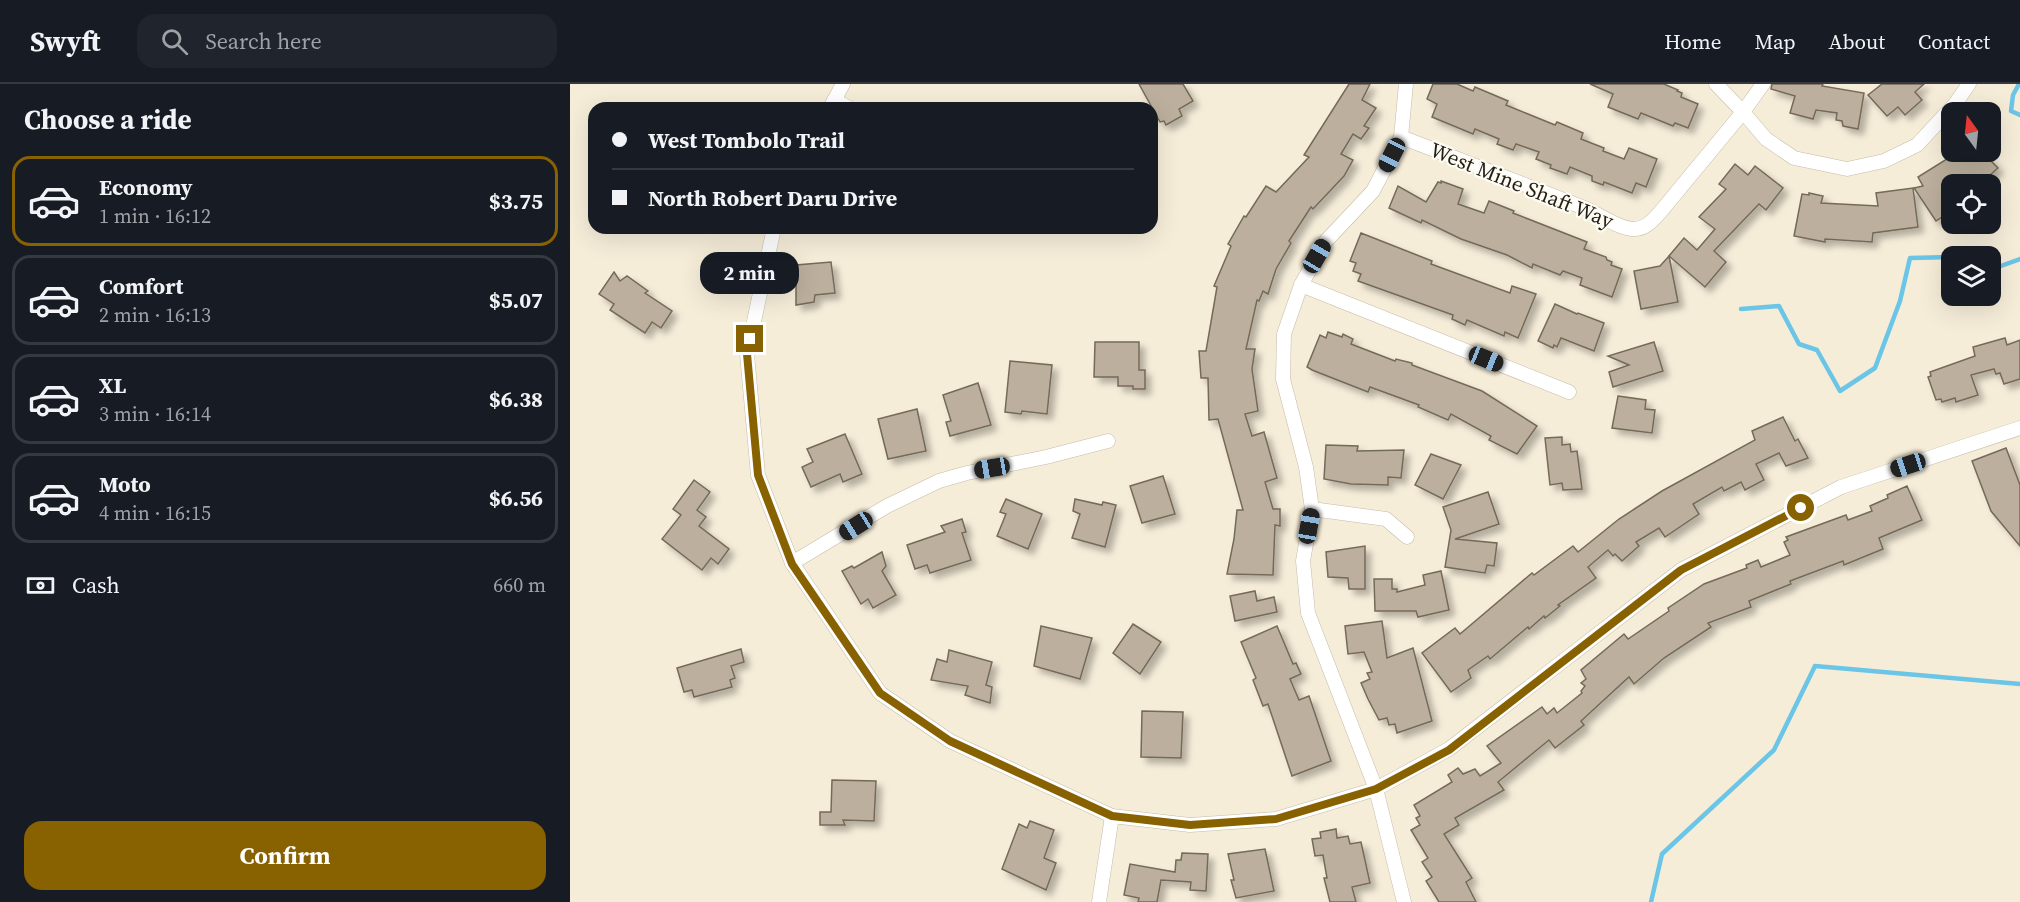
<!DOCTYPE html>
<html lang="en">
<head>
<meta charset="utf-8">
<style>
	:root { --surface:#171b24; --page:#20242c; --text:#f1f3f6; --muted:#9ea1a6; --line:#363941; --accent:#886100 }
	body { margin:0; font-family:"Source Serif 4",serif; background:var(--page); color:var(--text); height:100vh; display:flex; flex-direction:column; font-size:22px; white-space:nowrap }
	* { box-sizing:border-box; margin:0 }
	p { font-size:20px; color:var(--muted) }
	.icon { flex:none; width:33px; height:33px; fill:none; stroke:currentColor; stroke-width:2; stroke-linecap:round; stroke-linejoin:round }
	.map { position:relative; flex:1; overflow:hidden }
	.drawer { display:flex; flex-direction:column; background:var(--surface); width:570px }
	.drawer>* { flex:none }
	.guide { position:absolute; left:18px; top:18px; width:570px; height:132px; border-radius:18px; box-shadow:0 6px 24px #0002; display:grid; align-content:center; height:132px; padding:0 24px; background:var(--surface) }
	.needle { width:39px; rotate:345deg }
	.tools { position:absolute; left:1371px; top:18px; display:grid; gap:12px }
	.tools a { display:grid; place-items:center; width:60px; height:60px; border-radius:12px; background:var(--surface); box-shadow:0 6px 24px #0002; font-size:30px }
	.end { position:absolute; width:27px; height:27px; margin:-14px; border:8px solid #886100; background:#fff; box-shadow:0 0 0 3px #fff }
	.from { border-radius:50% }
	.bubble { position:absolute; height:42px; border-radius:18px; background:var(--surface); box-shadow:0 6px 24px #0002; font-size:20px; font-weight:700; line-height:42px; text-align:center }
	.car { position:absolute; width:18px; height:36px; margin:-18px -9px; border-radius:8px; box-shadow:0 0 4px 2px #0007; background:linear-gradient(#222 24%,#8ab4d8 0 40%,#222 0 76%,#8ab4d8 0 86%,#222 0) }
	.guide b { display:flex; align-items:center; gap:21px; height:57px; font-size:22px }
	.guide b+b { border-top:2px solid var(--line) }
	.guide i { width:15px; height:15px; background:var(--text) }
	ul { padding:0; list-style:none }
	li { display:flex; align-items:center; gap:18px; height:90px; margin:0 12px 9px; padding:0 12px; border:3px solid var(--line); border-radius:18px }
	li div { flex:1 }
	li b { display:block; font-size:22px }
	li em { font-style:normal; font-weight:700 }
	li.selected { border-color:var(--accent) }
	li>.icon { width:54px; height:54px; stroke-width:1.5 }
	h2 { padding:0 24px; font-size:27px; line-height:72px }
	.pay { display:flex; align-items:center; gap:15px; height:66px; padding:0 24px; font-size:22px }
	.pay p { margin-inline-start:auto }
	.cta { display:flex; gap:12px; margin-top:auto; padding:12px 24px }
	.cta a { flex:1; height:69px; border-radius:18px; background:var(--accent); color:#fff; font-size:24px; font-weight:700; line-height:69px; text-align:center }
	header { display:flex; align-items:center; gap:36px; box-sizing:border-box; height:84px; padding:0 30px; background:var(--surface); border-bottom:2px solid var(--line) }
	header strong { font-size:28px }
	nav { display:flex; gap:33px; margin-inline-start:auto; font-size:21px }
	.search { width:420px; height:54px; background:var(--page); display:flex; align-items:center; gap:15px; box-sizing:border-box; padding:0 21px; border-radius:18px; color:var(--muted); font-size:22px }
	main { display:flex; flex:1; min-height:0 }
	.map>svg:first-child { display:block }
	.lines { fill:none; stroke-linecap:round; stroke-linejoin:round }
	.stream { stroke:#6ac5e6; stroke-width:4.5 }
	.building { fill:#bcaf9d; stroke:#756a59; stroke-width:1.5; filter:url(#shadow) }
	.minor-casing { stroke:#c4bca8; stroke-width:15 }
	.minor { stroke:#fff; stroke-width:14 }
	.route { stroke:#886100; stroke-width:8 }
	.labels { text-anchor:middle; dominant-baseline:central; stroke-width:4.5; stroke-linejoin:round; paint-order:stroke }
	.street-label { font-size:21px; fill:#211e17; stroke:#fefbf3 }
</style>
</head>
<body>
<header>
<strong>Swyft</strong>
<div class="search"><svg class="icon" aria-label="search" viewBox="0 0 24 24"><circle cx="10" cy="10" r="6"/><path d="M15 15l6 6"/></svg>Search here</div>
<nav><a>Home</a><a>Map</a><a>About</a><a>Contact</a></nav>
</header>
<main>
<section class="drawer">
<h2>Choose a ride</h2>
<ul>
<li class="selected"><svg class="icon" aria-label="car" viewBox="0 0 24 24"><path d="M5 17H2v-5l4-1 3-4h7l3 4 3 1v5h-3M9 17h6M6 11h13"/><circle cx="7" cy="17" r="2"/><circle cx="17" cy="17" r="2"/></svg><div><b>Economy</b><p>1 min · 16:12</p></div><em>$3.75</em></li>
<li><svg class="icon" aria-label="car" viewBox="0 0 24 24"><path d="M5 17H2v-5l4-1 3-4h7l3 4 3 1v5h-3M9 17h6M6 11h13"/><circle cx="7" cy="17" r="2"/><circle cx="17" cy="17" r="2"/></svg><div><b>Comfort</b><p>2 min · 16:13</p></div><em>$5.07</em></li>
<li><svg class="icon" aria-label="car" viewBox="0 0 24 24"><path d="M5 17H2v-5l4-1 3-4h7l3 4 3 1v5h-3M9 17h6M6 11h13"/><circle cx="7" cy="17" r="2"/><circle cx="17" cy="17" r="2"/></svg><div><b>XL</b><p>3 min · 16:14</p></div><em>$6.38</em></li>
<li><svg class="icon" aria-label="car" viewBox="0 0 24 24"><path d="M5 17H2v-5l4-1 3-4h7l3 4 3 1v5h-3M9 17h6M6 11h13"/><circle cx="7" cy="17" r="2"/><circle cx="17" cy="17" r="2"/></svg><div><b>Moto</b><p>4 min · 16:15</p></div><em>$6.56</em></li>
</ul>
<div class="pay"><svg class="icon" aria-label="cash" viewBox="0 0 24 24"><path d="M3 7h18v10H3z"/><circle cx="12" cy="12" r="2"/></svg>Cash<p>660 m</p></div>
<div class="cta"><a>Confirm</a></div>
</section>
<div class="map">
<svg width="1450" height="818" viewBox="0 0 1450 818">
	<defs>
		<filter id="shadow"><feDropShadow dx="5.5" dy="5.5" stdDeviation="3" flood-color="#0004"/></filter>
	</defs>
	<rect width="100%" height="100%" fill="#f6edd9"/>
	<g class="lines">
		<!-- stream -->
		<g class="stream">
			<path d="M1449,0L1443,11L1441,27L1450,31"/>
			<path d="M1420,181L1428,183L1450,175"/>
			<path d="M1171,225L1209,222L1229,260L1247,266L1270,307L1305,284L1330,217L1340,174L1382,173"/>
			<path d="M1081,818L1092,770L1204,666L1245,582L1450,600"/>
		</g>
	</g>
	<!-- building -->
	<g class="building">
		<path d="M569,0H613L623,17L609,25L612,32L596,41L594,37L590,38Z"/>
		<path d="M779,0H800L792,16L806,24L794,42L799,44L791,55L783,50L771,70L783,76L774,92L743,125L741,123L719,157L721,159L706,185L698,210L693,207L689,217L687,216L676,265H685L682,285L688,327L675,330L682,352L694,348L707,394L695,398L703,425H710V442L705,441L703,491L657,490L664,455L667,426H673L648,335L639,336L638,294H631L629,267H636L647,203L644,202L661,162L658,160L674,132L676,133L696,102L706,108L739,73L734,71Z"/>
		<path d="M863,0H887L903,7L905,3L938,17L936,21L985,41L987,38L1013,49L1011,55L1034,64L1033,67L1054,75L1059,64L1087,75L1076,103L1066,99L1062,109L1034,98L1033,101L1022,97V92L1000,83L997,90L980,84L981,81L966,75L969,68L946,60L943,66L927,60L929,55L905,45L903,50L862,33L867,20L857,15Z"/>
		<path d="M1020,0H1094L1108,6L1107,7L1112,9L1111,13L1128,20L1118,44L1105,39L1103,42L1071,29L1068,35L1038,23L1043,10Z"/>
		<path d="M1202,0H1253L1252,2L1294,9L1288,45L1273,42L1272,37L1266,36L1267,29L1246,26L1243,35L1220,29L1225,12L1201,5Z"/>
		<path d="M1312,0H1354L1345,8L1352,16L1335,31L1328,23L1317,32L1298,11Z"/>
		<path d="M1388,68H1412L1428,84L1410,100H1382V118L1374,123L1378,129L1366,137L1344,104L1353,102L1348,93Z"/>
		<path d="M1165,80L1178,91L1185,82L1213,104L1196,126L1189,120L1144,167L1156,178L1135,203L1099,172L1114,154L1127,166L1145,145L1129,133L1156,105L1149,100Z"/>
		<path d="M871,97L893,105L888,120L914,129L919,117L944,127L943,129L1017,158L1014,165L1036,173L1037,176L1042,178L1041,181L1052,185L1042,213L1010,201L1012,194L993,187L990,191L963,180L962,184L937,171L891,155L852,136L851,139L819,124L828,102L856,118L868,98L871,99Z"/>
		<path d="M1343,104L1348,143L1303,149L1302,158L1255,155V158L1224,152L1232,110L1239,111V109L1253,112L1251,119L1308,122L1306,109Z"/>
		<path d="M791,149L862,177L861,180L940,209L942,202L966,210L948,254L935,248L934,252L897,236L895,241L882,235L883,231L788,197L791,190L783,187L786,179L780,177Z"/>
		<path d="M1099,172L1108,218L1071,225L1064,187L1090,182Z"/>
		<path d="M261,178L265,209L245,211L244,218L226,221V181Z"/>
		<path d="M44,188L50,197L57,192L78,207L75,209L102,227L91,244L82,238L75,249L40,226L44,220L29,210Z"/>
		<path d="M985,220L1007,230L1008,229L1034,239L1024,267L991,254L987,263L984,261L983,264L968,257Z"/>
		<path d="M758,248L772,253L773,250L783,255L781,260L825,277L826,275L842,279V281L912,307L967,342L947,370L919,356L921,352L881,330L878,336L848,323L849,321L800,303L798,308L742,286L737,283L750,251L756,254Z"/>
		<path d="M1435,254L1437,261L1450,256V295L1434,300L1430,289L1426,290L1424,285L1401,291L1408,311L1386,318L1385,314L1372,318L1371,315L1366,316L1358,293L1361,292L1360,288L1405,272L1403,263Z"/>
		<path d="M525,258H569V286H575V305H563V302H548V293H524Z"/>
		<path d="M1084,258L1093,287L1043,303L1039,288L1059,281L1038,272Z"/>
		<path d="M440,277L482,281L477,330L452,327L451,330L435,328Z"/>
		<path d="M408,299L421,341L380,352L376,338L381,337L373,311Z"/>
		<path d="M1048,312L1076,316L1075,325L1085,326L1082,349L1042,344Z"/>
		<path d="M347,325L356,367L318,375L308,335Z"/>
		<path d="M1213,333L1225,357L1228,355L1238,374L1216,382L1209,369L1186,380L1194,396L1175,406L1171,398L1154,407L1152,403L1123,420L1129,430L1095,453L1089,444L1066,458L1069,462L1052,477L1045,470L1043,472L1038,466L1018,483L1026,494L988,521L990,522L975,534L974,532L959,545L958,543L920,575L918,572L898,586L901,594L881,608L852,569L885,544L890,550L962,489L964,491L1003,462L1008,468L1049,435L1092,407L1185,356L1182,347Z"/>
		<path d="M275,350L292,390L273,398L270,390L241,403L232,383L243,378L237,365Z"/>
		<path d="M992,353V361L1000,360L1001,368L1007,367L1012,405L993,406L992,399L980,401L975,354Z"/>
		<path d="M756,361L788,362L787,367L834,366L831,394L818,393V401L781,400L754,395Z"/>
		<path d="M1436,364L1450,401V462L1421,427L1402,377Z"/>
		<path d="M861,370L891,381L873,415L845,401Z"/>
		<path d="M593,392L605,430L572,439L560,402Z"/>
		<path d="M124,396L140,408L127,426L136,433L129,442L159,465L148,480L141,474L132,486L92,455L111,431L103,425Z"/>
		<path d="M1337,402L1352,436L1309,454L1313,465L1274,481L1273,477L1220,497L1221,500L1179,517L1181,523L1138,539L1141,543L1094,574L1064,600L1059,593L1011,637L1014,641L985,664L979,656L928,698L934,706L885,734L889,741L874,750L902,794L896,798L906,818H869L856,797L862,793L852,778L858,774L841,746L850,741L846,734L850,732L844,721L882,698L878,691L888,684L893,690L905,685L910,692L931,679L917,662L972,623L977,630L984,624L987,629L1012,609L1011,607L1015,602L1011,599L1016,595L1011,586L1054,550L1058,555L1099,527L1098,524L1134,500L1177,484L1176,481L1188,476L1191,483L1220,471L1214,458L1218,456L1216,453L1276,431L1278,436L1302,427L1300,422L1318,414L1317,411Z"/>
		<path d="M918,408L929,440L885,455L927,459L924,482L917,481L915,489L875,483L881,446L873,423Z"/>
		<path d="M436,415L472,430L458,465L427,452L436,430L430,428Z"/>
		<path d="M505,415L532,421L533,418L546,421L535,463L502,454L510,430L503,427Z"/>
		<path d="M392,435L396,448L392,449L401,476L360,489L357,481L345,485L337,461L375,448L371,442Z"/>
		<path d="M795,462V505H779L778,494L758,493L756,468Z"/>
		<path d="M312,468L316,482L312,487L326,511L303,524L298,515L291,520L272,487L282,482L284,484Z"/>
		<path d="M871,487L879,526L848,533L846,527H805L804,495H822V505H827V508L855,501L853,491Z"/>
		<path d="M685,507L687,517L704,513L707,528L665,537L660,512Z"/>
		<path d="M812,537L817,574L843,564L862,637L827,649L825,640L819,641L817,634L809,636L798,615L791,599L800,595L797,589L802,588L794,568L778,570L775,542Z"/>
		<path d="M563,540L591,558L570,590L543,569Z"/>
		<path d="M471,542L522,554L510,595L464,582Z"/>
		<path d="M707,542L723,580L726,579L731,590L720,595L729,616L739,612L761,677L722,692L698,620L693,622L683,596L686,594L671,558Z"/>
		<path d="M171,565L174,578L161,582L165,594L160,596L162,603L124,613L122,606L114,608L107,584Z"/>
		<path d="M379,566L422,578L416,601L422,603L420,619L395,611L398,602L361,596L367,575L377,578Z"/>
		<path d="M572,627L613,628L611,674L571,673Z"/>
		<path d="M262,696L306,697L304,737L273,736L275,741H250V728H261Z"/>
		<path d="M460,737L484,746L474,774L486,779L476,806L432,785L449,740L457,744Z"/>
		<path d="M766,745L767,754L778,752L780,760L791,758L800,799L782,803L786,818H760L754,794H757L753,771L745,772L742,755L751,754L750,748Z"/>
		<path d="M695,765L704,807L666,814L661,796H664L658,770Z"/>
		<path d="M612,769L638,770L636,807L620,806L621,798L591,796L587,818H568L569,814L554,811L560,780L605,788L606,776H611Z"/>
	</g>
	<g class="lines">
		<defs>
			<g id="minor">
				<path d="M1146,0L1173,28L1196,55L1224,74L1277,85L1314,77L1347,61L1385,20L1399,0"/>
				<path d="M264,16L279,24"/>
				<path d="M260,24L273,0"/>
				<path d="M831,53C891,76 952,100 1012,123C1028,129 1045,143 1062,145C1076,146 1084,135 1092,126L1173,28L1193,0"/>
				<path d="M204,144L177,270L188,391L222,479L310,609L380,657L542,732L620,741L706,735L806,705L879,665L1111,486L1271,403L1450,344"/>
				<path d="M731,201L999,308"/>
				<path d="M742,425L816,435L837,453"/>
				<path d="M222,479L317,422L369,397L397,389L476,373L538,357"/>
				<path d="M529,818L542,732"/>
				<path d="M834,818L806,705L738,529L733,477L742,425L736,383L713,295L714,250L731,201L756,157L803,107L831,53L836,0"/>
			</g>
		</defs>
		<!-- minor casing -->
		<use href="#minor" class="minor-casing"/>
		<!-- minor -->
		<use href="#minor" class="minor"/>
	</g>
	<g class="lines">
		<!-- route -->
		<path class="route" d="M180,255L177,270L188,391L222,480L310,609L380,657L542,732L620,741L706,735L806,705L879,666L1111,486L1231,424"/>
	</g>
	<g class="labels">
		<!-- street labels -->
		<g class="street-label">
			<text transform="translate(952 101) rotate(22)">West Mine Shaft Way</text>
		</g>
	</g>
</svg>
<div class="tools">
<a><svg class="needle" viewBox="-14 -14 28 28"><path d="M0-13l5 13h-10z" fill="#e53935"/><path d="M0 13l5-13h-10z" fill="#9ea1a6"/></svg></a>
<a><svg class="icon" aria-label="locate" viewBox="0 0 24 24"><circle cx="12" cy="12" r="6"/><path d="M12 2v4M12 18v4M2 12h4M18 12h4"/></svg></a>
<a><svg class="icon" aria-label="layers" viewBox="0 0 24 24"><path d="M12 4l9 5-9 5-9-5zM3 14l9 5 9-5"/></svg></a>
</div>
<i class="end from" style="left:1231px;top:424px"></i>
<i class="end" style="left:180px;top:255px"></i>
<div class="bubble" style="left:130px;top:168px;width:99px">2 min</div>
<i class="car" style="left:822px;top:71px;rotate:207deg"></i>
<i class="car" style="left:747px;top:172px;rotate:30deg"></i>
<i class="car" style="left:916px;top:275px;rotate:112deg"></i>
<i class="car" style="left:1338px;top:381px;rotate:252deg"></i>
<i class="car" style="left:422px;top:384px;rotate:260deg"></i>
<i class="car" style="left:286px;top:442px;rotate:238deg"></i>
<i class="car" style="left:739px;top:442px;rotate:10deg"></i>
<div class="guide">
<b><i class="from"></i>West Tombolo Trail</b>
<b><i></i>North Robert Daru Drive</b>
</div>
</div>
</main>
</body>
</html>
